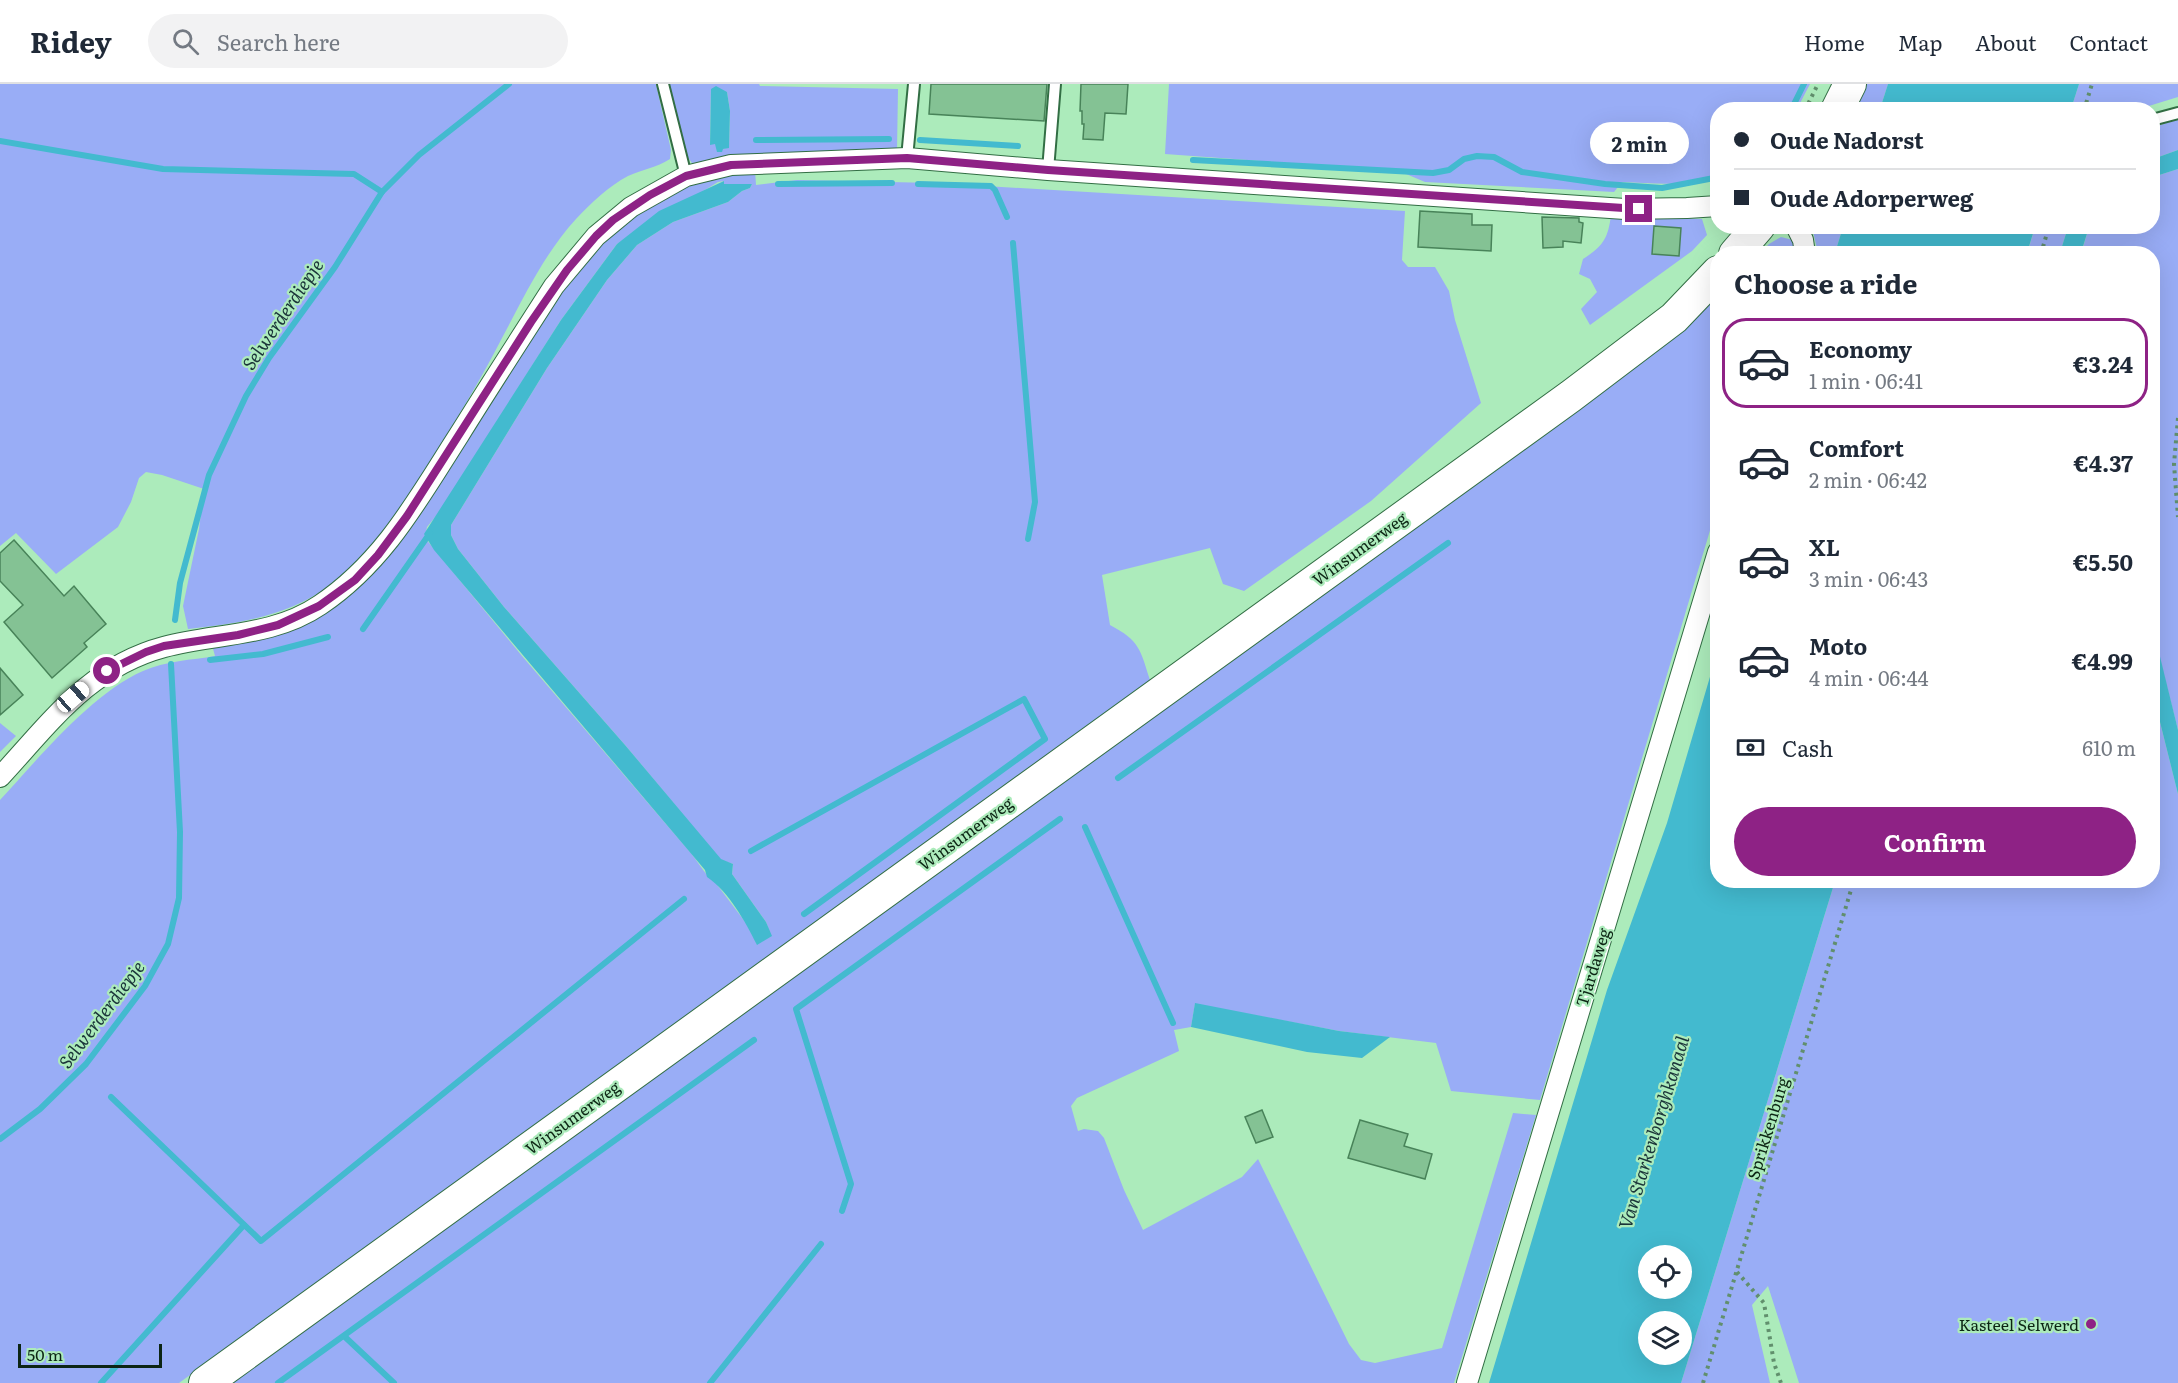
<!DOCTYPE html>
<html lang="en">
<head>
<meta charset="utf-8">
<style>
	:root { --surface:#fff; --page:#f2f2f3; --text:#1f2937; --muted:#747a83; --line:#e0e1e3; --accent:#8e2285 }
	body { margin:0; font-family:Literata,serif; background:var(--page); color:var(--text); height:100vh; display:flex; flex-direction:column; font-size:22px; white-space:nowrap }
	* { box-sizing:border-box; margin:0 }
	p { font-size:20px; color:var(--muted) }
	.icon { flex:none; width:33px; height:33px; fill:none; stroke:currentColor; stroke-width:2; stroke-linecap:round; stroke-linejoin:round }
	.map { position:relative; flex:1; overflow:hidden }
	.sheet { position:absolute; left:1710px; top:162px; width:450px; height:642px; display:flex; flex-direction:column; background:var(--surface); border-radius:24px; box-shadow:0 6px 24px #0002 }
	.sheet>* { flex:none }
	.hud { position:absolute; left:1710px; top:18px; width:450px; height:132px; border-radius:24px; box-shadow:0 6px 24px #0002; display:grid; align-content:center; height:132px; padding:0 24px; background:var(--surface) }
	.fabs { position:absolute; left:1638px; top:1161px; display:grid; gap:12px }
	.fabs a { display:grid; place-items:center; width:54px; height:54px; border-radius:50%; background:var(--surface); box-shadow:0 6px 24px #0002; font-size:30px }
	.scale { position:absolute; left:18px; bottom:15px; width:144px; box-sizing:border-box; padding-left:6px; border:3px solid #0c2514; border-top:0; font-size:16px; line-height:21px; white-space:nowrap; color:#0c2514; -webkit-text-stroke:4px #acebbb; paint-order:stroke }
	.end { position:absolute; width:27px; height:27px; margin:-14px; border:8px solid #8e2285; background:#fff; box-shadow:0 0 0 3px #fff }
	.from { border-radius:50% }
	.bubble { position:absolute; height:42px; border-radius:21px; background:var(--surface); box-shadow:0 6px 24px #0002; font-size:20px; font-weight:700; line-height:42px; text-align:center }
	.car { position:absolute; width:18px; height:36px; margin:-18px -9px; border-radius:8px; box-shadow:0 0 4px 2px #0007; background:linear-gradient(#fff 24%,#345 0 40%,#fff 0 76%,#345 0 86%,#fff 0) }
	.hud b { display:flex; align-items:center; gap:21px; height:57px; font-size:22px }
	.hud b+b { border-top:2px solid var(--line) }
	.hud i { width:15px; height:15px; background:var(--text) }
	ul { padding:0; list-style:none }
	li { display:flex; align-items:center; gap:18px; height:90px; margin:0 12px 9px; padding:0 12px; border:3px solid transparent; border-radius:24px }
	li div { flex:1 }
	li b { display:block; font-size:22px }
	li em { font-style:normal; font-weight:700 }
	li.active { border-color:var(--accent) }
	li>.icon { width:54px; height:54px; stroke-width:1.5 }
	h2 { padding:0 24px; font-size:27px; line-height:72px }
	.pay { display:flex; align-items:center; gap:15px; height:66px; padding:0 24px; font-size:22px }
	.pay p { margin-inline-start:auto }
	.button { display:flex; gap:12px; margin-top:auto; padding:12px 24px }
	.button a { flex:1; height:69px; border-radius:36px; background:var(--accent); color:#fff; font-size:24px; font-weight:700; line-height:69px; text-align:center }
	header { display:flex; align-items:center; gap:36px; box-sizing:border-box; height:84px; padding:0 30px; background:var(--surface); border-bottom:2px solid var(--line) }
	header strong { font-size:28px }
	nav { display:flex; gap:33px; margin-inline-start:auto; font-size:21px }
	.search { width:420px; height:54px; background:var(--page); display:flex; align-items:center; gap:15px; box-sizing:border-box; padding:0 21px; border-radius:33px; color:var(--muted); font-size:22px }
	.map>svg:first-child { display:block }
	.green { fill:#99adf6; fill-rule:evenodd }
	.water { fill:#43bacf; fill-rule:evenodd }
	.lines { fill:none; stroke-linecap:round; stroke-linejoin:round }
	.stream { stroke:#43bacf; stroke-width:6 }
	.building { fill:#84c294; stroke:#488359; stroke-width:1.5 }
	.lane-casing { stroke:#326e44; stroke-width:14 }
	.street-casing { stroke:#326e44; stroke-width:22 }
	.primary-casing { stroke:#326e44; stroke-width:34 }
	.path { stroke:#618f6d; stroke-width:4; stroke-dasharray:3 4.5; stroke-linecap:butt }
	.lane { stroke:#fff; stroke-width:10 }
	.street { stroke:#fff; stroke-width:20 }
	.primary { stroke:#fff; stroke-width:32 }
	.route { stroke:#8e2285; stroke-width:8 }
	.poi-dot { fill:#8e2285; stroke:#acebbb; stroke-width:2 }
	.labels { text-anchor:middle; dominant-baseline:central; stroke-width:4.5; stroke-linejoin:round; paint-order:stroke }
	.street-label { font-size:16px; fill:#0c2514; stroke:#acebbb }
	.poi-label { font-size:16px; fill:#0c2514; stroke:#acebbb; text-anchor:end }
	.water-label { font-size:18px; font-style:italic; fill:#1a3439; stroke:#acebbb }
</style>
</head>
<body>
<header>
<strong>Ridey</strong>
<div class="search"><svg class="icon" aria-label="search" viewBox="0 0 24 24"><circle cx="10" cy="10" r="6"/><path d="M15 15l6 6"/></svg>Search here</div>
<nav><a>Home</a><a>Map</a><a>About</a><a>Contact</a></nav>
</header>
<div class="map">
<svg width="2178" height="1299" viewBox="0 0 2178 1299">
	<rect width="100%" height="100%" fill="#acebbb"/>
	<!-- green -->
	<g class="green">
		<path d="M0,0H656L671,66L670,75C656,84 643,85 628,92C609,102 591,119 576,135C544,170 524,213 502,254C481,295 458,333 434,372C405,419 374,469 329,502C288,532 237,540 188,545L183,522L199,445L204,405L162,391L146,388L139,394L131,418L118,443L56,490L16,449L0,462Z"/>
		<path d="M667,0H759L760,2L898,5L897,67C842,68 788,68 733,72C719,73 706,78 692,79L683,67ZM711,5L727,8L730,27L729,63L723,65L715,60H710Z"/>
		<path d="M1169,0H1810L1797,25L1718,26L1717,91C1688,104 1653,99 1622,98L1614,108L1425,98L1399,87L1165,70Z"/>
		<path d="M1863,0H1888L1880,25L1854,26Z"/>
		<path d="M2079,0H2178V13L2139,25H2071Z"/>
		<path d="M2178,35V66L2153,75L2152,44Z"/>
		<path d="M2178,85V646L2152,544V170H2081L2089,143L2152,142L2153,93Z"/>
		<path d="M755,86L756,101L797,96L935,99L1405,127L1402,176L1408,183H1435L1449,207L1455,236L1481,319L1371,417L1244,507L1223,500L1210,464L1102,491L1110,541C1140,557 1140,565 1150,596L179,1299H0V716C38,675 92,609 143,587C165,577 192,576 215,572L212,561L334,521L564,201L617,140L695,97ZM724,97V100H752L750,104L742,107L728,118L673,138L637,161L607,196L547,284L451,441V451L458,465L504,523L625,661L721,776L733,780L732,790L766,838L771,852L757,860L746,839L715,798C707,794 697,776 690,768L522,572L425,454L427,443L440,427L561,236L617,160L718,98Z"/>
		<path d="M1611,131L1702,135L1707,151L1692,167L1590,241L1581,225L1597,208L1590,195L1579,190L1583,175C1603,162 1608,155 1611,131Z"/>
		<path d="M1812,143H1843L1835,169H1818Z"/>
		<path d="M2035,143H2068L2060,169L2027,170Z"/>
		<path d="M1781,153L1793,156L1798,170H1760L1769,160Z"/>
		<path d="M1717,209V423L1540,1016L1451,1007L1436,959L1339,947L1195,920L1191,943L1174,946L1179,967L1077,1014L1071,1022L1078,1047L1084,1045L1098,1047L1104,1054L1124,1106L1143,1146L1242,1093L1258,1075L1349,1260L1361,1276L1375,1279L1442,1264L1513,1029L1536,1031L1454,1299H224Z"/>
		<path d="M2153,610L2178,710V1299H1799L1768,1202L1752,1221L1770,1299H1681L1835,797L2152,796Z"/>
		<path d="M0,639L16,652L0,668Z"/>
	</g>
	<!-- water -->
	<g class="water">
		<path d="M1888,0H2079L2071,25H1880Z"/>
		<path d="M716,2L727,8L730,27L729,64L723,65L722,68H717L715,60L710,61L711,5Z"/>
		<path d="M2178,66V85L2153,93V75Z"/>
		<path d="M724,97V100H752L750,104L742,107L728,118L673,138L637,161L607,196L547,284L451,441V451L458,465L504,523L625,661L721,775L733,780L732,790L766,838L772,852L757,861C745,837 729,808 707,793L705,786L434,466L424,450L561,236L617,160L659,127Z"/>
		<path d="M1843,143V142L2035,143L2027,169H1835Z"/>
		<path d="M2068,143H2089L2081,169H2060Z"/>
		<path d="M2153,544L2178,646V710L2153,610Z"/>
		<path d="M1717,569L1718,796L1835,797L1681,1299H1489L1607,906L1667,739ZM1648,1172H1682V1204H1648ZM1648,1238H1682V1270H1648Z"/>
		<path d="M1195,919L1339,947L1390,953L1362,974L1307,968L1191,943Z"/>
	</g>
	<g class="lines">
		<!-- stream -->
		<g class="stream">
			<path d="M1791,26L1804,0"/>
			<path d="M756,56L889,55"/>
			<path d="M920,56L1018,62"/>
			<path d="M0,57L163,85L354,90L382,108"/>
			<path d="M1193,76L1433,89L1449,86L1464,75L1477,72L1494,73L1522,88L1605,100L1662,104L1714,94"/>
			<path d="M778,100L892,99"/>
			<path d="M918,100L991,102L995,106L1007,133"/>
			<path d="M1013,159L1035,418L1028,455"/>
			<path d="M175,536L180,499L209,391L246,312L269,274L335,183L382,108L419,71L509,0"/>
			<path d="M363,545L430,449"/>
			<path d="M210,576L263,570L328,553"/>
			<path d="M1118,694L1448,459"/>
			<path d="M1085,743L1173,939"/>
			<path d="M751,767L1024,615L1045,655L804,830"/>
			<path d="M111,1013L261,1157L684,815"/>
			<path d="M0,1055L40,1025L86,980L145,902L168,860L179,814L180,748L171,580"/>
			<path d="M842,1127L851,1100L796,925L1060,735"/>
			<path d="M344,1252L394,1299"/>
			<path d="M101,1299L244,1141"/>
			<path d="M278,1299L754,956"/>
			<path d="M710,1299L821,1160"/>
		</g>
	</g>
	<!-- building -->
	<g class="building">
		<path d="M931,0H1047L1044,37L929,30Z"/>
		<path d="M1081,0H1128L1126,30L1105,29L1103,56L1083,55L1084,40H1082V27H1080Z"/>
		<path d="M1420,127L1472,130V141H1492L1491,167L1418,163Z"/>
		<path d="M1542,133L1579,134V138L1583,139L1581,159L1563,157V163L1543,164Z"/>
		<path d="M1654,142L1681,144L1679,172L1652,170Z"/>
		<path d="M14,456L64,512L74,502L106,540L84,559L87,563L52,594L4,538L23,521L0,497V469Z"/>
		<path d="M0,584L23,611L0,631Z"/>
		<path d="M1262,1026L1273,1053L1256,1059L1245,1033Z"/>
		<path d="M1360,1036L1408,1050L1404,1062L1432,1070L1425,1095L1348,1074Z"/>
	</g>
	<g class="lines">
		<defs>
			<g id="lane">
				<path d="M663,0L686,92"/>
				<path d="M2152,36L2178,29"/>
				<path d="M907,74L914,0"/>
				<path d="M1048,86L1055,0"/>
			</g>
			<g id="street">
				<path d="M1796,142L1803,156L1805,170"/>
				<path d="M0,693C50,639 89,583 164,563C216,549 273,553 320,521C384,478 418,415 459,351C490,301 522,252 554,202L596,152L631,123L686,92L731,81L907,74L1048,86L1625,125L1687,124L1718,122"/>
				<path d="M1467,1299L1718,468"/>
			</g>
			<g id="primary">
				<path d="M1837,26L1850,0"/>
				<path d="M1735,170L1759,142"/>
				<path d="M205,1299L1571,312L1674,234L1718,188"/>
			</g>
		</defs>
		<!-- lane casing -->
		<use href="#lane" class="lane-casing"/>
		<!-- street casing -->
		<use href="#street" class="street-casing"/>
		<!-- primary casing -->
		<use href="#primary" class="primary-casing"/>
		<!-- path -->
		<g class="path">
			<path d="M1805,26L1818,0"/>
			<path d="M2084,26L2092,0"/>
			<path d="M2041,170L2049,142"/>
			<path d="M2178,334L2174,380L2178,433"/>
			<path d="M1737,1188L1764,1219L1774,1279L1781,1299"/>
			<path d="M1703,1299L1854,796"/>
		</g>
		<!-- lane -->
		<use href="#lane" class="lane"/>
		<!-- street -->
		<use href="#street" class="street"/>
		<!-- primary -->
		<use href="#primary" class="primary"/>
	</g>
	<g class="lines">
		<!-- route -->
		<path class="route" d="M107,587L146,568L164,562L238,551L278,541L319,522L355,496L378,471L407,432L531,238L567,186L596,152L613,136L650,111L686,92L731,81L907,74L1048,86L1639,125"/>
	</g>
	<!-- markers -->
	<circle class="poi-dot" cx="2091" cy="1240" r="6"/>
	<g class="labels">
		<!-- street labels -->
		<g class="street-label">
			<text transform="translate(1359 464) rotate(-36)">Winsumerweg</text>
			<text transform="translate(965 749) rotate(-36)">Winsumerweg</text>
			<text transform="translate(1592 883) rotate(-73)">Tjardaweg</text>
			<text transform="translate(572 1033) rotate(-36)">Winsumerweg</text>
			<text transform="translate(1767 1044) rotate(-73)">Sprikkenburg</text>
		</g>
		<!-- poi labels -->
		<g class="poi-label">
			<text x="2079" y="1240">Kasteel Selwerd</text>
		</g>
		<!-- water labels -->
		<g class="water-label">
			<text transform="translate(282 230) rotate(-56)">Selwerderdiepje</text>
			<text transform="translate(101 930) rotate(-53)">Selwerderdiepje</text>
			<text transform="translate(1653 1048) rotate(-73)">Van Starkenborghkanaal</text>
		</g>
	</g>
</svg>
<div class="fabs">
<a><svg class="icon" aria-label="locate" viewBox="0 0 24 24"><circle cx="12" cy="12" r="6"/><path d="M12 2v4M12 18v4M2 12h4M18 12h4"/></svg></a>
<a><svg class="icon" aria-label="layers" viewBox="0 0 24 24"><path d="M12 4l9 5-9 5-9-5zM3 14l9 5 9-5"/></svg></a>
</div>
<div class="scale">50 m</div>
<i class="end from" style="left:107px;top:587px"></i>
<i class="end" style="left:1639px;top:125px"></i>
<div class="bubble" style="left:1590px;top:38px;width:99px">2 min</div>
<i class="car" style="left:73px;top:613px;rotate:49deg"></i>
<div class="hud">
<b><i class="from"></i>Oude Nadorst</b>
<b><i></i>Oude Adorperweg</b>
</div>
<section class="sheet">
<h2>Choose a ride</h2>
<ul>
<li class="active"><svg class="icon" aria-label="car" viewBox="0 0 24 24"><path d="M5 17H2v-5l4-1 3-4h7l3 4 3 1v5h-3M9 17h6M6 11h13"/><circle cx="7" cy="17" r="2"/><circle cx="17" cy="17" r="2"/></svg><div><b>Economy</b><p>1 min · 06:41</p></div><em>€3.24</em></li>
<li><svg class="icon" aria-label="car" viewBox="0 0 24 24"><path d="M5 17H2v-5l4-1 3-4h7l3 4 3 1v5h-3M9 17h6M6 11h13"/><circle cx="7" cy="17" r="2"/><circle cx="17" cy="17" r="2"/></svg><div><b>Comfort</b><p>2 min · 06:42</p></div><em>€4.37</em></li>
<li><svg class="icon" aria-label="car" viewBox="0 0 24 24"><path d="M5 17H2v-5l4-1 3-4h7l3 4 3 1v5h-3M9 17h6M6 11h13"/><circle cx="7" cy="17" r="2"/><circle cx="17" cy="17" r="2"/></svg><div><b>XL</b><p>3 min · 06:43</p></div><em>€5.50</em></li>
<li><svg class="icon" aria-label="car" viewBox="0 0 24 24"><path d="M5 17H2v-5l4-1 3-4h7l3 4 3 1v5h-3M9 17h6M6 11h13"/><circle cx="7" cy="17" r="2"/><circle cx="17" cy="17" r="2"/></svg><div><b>Moto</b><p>4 min · 06:44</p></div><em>€4.99</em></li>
</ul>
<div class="pay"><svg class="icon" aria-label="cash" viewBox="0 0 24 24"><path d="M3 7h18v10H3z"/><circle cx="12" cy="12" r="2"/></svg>Cash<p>610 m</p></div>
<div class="button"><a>Confirm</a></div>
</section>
</div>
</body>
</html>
